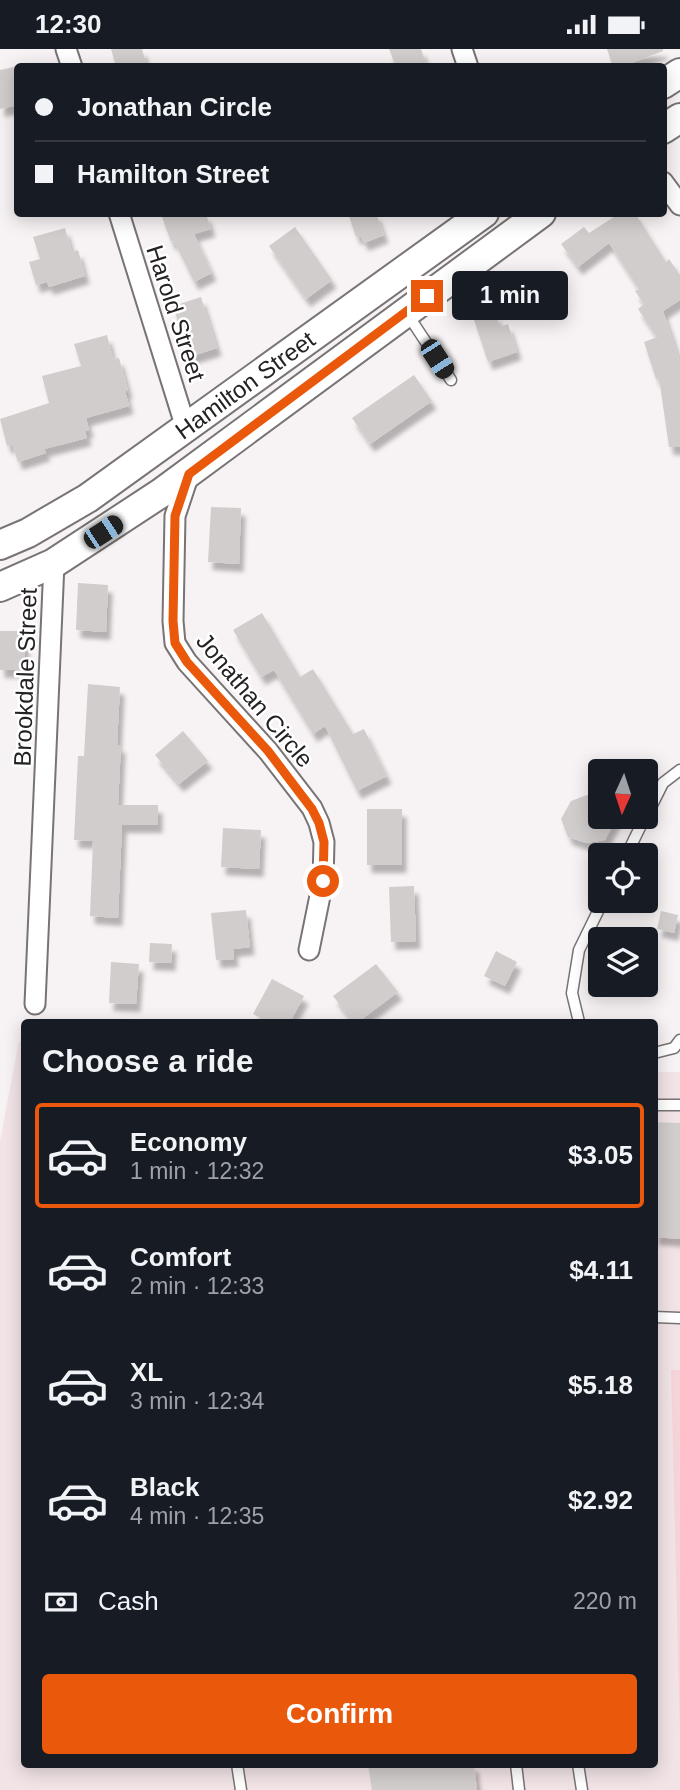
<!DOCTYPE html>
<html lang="en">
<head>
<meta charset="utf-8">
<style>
	:root { --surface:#171b24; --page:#20242c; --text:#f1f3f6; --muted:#9ea1a6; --line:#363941; --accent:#ea580c }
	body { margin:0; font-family:Helvetica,sans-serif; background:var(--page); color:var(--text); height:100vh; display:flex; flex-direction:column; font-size:26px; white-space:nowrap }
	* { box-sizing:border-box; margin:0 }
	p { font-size:23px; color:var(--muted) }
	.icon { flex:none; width:38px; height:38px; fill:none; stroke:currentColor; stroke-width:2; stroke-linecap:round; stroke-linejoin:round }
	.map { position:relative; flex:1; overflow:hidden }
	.drawer { position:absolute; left:21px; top:970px; width:637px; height:749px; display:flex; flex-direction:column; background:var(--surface); border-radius:7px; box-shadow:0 4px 18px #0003 }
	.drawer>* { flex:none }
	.banner { position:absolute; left:14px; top:14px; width:653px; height:154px; border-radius:7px; box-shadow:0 4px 18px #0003; display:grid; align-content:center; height:154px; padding:0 21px; background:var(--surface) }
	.needle { width:46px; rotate:183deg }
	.fabs { position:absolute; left:588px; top:710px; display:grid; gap:14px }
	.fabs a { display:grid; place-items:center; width:70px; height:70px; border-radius:7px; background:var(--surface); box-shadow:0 4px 18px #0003; font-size:35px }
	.end { position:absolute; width:32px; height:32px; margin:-16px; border:9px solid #ea580c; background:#fff; box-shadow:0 0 0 4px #fff }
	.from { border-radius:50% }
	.bubble { position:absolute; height:49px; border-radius:7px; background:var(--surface); box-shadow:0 4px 18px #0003; font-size:23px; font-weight:700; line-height:49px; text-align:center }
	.car { position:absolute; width:21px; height:42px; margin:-21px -10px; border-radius:9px; box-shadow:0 0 5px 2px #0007; background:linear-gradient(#222 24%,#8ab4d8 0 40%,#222 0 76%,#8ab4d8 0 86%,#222 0) }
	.banner b { display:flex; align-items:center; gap:24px; height:66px; font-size:26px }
	.banner b+b { border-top:2px solid var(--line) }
	.banner i { width:18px; height:18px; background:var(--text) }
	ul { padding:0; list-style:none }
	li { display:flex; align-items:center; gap:21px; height:105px; margin:0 14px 10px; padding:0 7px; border:4px solid transparent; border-radius:7px }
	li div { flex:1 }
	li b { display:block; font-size:26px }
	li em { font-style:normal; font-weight:700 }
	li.active { border-color:var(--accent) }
	li>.icon { width:63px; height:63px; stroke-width:1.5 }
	h2 { padding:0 21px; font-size:32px; line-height:84px }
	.pay { display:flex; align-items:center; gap:18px; height:77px; padding:0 21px; font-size:26px }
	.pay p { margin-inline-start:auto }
	.button { display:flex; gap:14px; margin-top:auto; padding:14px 21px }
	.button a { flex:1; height:80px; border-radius:7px; background:var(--accent); color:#fff; font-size:28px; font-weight:700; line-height:80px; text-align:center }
	.status { display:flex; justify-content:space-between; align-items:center; height:49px; padding:0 35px; background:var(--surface); direction:ltr }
	.status svg { height:19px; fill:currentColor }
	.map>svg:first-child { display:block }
	.built { fill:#f2e4e6 }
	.green { fill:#f4d3d9 }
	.building { fill:#d2cdcd; filter:url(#shadow) }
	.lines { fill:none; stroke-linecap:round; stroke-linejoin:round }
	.service-casing { stroke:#787374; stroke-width:13 }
	.minor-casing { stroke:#787374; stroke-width:23 }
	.secondary-casing { stroke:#787374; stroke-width:32 }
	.service { stroke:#fff; stroke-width:10 }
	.minor { stroke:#fff; stroke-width:19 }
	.secondary { stroke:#fff; stroke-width:28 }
	.route { stroke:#ea580c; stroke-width:9 }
	.labels { text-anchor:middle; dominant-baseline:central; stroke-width:5; stroke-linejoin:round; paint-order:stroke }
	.street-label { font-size:24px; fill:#232121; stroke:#fff }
</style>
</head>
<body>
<div class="status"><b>12:30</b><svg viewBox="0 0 49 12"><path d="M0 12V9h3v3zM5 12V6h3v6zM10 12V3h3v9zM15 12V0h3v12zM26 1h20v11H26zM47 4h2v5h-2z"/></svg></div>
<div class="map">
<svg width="680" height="1741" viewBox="0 0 680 1741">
	<defs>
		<filter id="shadow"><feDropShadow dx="4.5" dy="8" stdDeviation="2" flood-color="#0004"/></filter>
	</defs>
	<rect width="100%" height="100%" fill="#f7f2f3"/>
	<!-- built -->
	<path class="built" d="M19,992L24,994V1715H654V1023H680V1741H0V1092Z"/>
	<!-- green -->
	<path class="green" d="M671,1321H680V1685Z"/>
	<!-- building -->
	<g class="building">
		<path d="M111,0H142L147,18H116Z"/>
		<path d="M389,0H421L427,18H396Z"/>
		<path d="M607,0H663V2L621,18H613Z"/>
		<path d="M18,17V56L0,60V21Z"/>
		<path d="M348,164H376L384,186L364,194L360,186L356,188Z"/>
		<path d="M620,164H635L666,213L669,210L680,226V251L663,262L680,313V398H669L659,329L656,330L644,293L657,288L638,260L644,255L635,242L639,240L609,194L578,218L561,195L584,178L589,184Z"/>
		<path d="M161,165H206L211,180L194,185L212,224L194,233L174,192L171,193Z"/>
		<path d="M295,178L332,231L306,250L269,197Z"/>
		<path d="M65,179L72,203L78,201L85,227L49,238L47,233L36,236L29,213L40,210L33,188Z"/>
		<path d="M201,248L217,299L189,308L173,257Z"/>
		<path d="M496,265L500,278L508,275L517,303L488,313L474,271Z"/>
		<path d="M107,286L113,310L119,309L128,342H125L129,357L86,369L89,381L85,382L87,389L44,400L46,404L18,413L12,395L7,397L0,370L49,354L42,327L81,317L74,295Z"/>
		<path d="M414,326L432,352L370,395L352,369Z"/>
		<path d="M211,458L241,459L239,515L208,513Z"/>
		<path d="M78,534L108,536L106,583L76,581Z"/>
		<path d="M262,564L300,628L313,620L353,685L364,680L387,727L357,742L325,677L313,685L274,621L261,628L233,581Z"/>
		<path d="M0,582H22L21,591H25L24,621H0Z"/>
		<path d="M88,635L120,638L117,696H121L118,756H158V776H122L118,869L90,867L93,792L74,791L78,707H84Z"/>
		<path d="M183,682L208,712L179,735L155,706Z"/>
		<path d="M587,746L600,752V768H617L605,791L586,794L568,788L561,770L571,752Z"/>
		<rect x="367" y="760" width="35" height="56"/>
		<path d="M223,779L261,781L259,820L221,818Z"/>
		<path d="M414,837L416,892L391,893L389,838Z"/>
		<path d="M246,861L250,898L233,900L234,910L216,911L211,864Z"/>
		<path d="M661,862L678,866L674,884L657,880Z"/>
		<path d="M150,894L172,895L171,914L149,913Z"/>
		<path d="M496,902L517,913L505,937L484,927Z"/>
		<path d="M111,913L139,915L136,955L109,954Z"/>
		<path d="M376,915L398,943L358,973H353L333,947Z"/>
		<path d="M272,930L304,947L290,973H268L253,965Z"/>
		<path d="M654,1073L680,1074V1190L654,1188Z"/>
		<path d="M368,1715H474L477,1741H372Z"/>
	</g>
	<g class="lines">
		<defs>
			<g id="service">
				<path d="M408,266L451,331"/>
				<path d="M646,768L663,734L680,721"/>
				<path d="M626,807L645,768"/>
				<path d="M579,973L572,944L579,901L603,852"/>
				<path d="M654,1004L674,999L680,991"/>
				<path d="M654,1056H680"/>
				<path d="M654,1268L680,1269"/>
				<path d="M237,1715L241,1741"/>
				<path d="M516,1715L519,1741"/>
				<path d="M578,1715L582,1741"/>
			</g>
			<g id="minor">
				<path d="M66,0L72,18"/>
				<path d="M462,0L468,18"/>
				<path d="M663,133L680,156"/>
				<path d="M119,164L186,379"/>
				<path d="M189,425L175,467L173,572L175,594L187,613L268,702L312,759L319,774L324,793L323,832L309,901"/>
				<path d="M35,955L54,514"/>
			</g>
			<g id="secondary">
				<path d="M663,35L680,24"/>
				<path d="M663,80L680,69"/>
				<path d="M0,496L28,484L88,449L484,164"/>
				<path d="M0,538L54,514L161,444L541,164"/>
			</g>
		</defs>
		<!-- service casing -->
		<use href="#service" class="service-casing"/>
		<!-- minor casing -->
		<use href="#minor" class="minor-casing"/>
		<!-- secondary casing -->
		<use href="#secondary" class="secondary-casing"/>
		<!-- service -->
		<use href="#service" class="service"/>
		<!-- minor -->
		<use href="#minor" class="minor"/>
		<!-- secondary -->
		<use href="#secondary" class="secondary"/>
	</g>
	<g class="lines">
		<!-- route -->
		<path class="route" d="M323,832L324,793L319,774L312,760L268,702L187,613L175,594L173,572L175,467L189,425L427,247"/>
	</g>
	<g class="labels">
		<!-- street labels -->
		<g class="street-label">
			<text transform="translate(176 264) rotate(72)">Harold Street</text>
			<text transform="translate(245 336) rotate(-36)">Hamilton Street</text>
			<text transform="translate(25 628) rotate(-88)">Brookdale Street</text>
			<text transform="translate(255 651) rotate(50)">Jonathan Circle</text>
		</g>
	</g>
</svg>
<div class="fabs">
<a><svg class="needle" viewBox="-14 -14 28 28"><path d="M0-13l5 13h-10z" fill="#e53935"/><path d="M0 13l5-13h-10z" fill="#9ea1a6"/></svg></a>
<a><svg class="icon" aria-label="locate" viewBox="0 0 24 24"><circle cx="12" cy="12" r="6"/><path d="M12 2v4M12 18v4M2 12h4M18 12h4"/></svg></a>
<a><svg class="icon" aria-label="layers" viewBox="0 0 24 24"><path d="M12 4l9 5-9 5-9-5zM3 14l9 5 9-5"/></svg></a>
</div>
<i class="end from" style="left:323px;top:832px"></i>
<i class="end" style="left:427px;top:247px"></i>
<div class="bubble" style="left:452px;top:222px;width:116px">1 min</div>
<i class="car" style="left:437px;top:310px;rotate:147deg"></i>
<i class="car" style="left:103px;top:483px;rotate:57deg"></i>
<div class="banner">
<b><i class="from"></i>Jonathan Circle</b>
<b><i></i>Hamilton Street</b>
</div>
<section class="drawer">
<h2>Choose a ride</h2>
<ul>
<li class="active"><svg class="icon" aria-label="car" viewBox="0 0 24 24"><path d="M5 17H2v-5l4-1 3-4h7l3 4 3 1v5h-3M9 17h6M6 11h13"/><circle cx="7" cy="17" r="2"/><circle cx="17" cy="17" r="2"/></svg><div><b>Economy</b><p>1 min · 12:32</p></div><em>$3.05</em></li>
<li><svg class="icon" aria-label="car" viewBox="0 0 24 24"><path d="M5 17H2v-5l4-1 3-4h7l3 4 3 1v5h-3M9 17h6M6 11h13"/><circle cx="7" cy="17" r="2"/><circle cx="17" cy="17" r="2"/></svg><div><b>Comfort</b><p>2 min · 12:33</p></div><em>$4.11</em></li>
<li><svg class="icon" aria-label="car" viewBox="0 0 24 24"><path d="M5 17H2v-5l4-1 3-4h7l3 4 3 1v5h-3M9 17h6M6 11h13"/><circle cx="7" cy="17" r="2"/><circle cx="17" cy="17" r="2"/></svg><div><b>XL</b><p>3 min · 12:34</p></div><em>$5.18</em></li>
<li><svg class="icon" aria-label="car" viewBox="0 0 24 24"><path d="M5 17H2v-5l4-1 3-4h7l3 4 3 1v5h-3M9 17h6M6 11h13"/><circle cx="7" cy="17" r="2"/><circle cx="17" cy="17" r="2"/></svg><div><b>Black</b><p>4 min · 12:35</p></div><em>$2.92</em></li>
</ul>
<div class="pay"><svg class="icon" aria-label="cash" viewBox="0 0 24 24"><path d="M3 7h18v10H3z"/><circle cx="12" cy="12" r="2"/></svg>Cash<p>220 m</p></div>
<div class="button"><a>Confirm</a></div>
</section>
</div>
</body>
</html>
